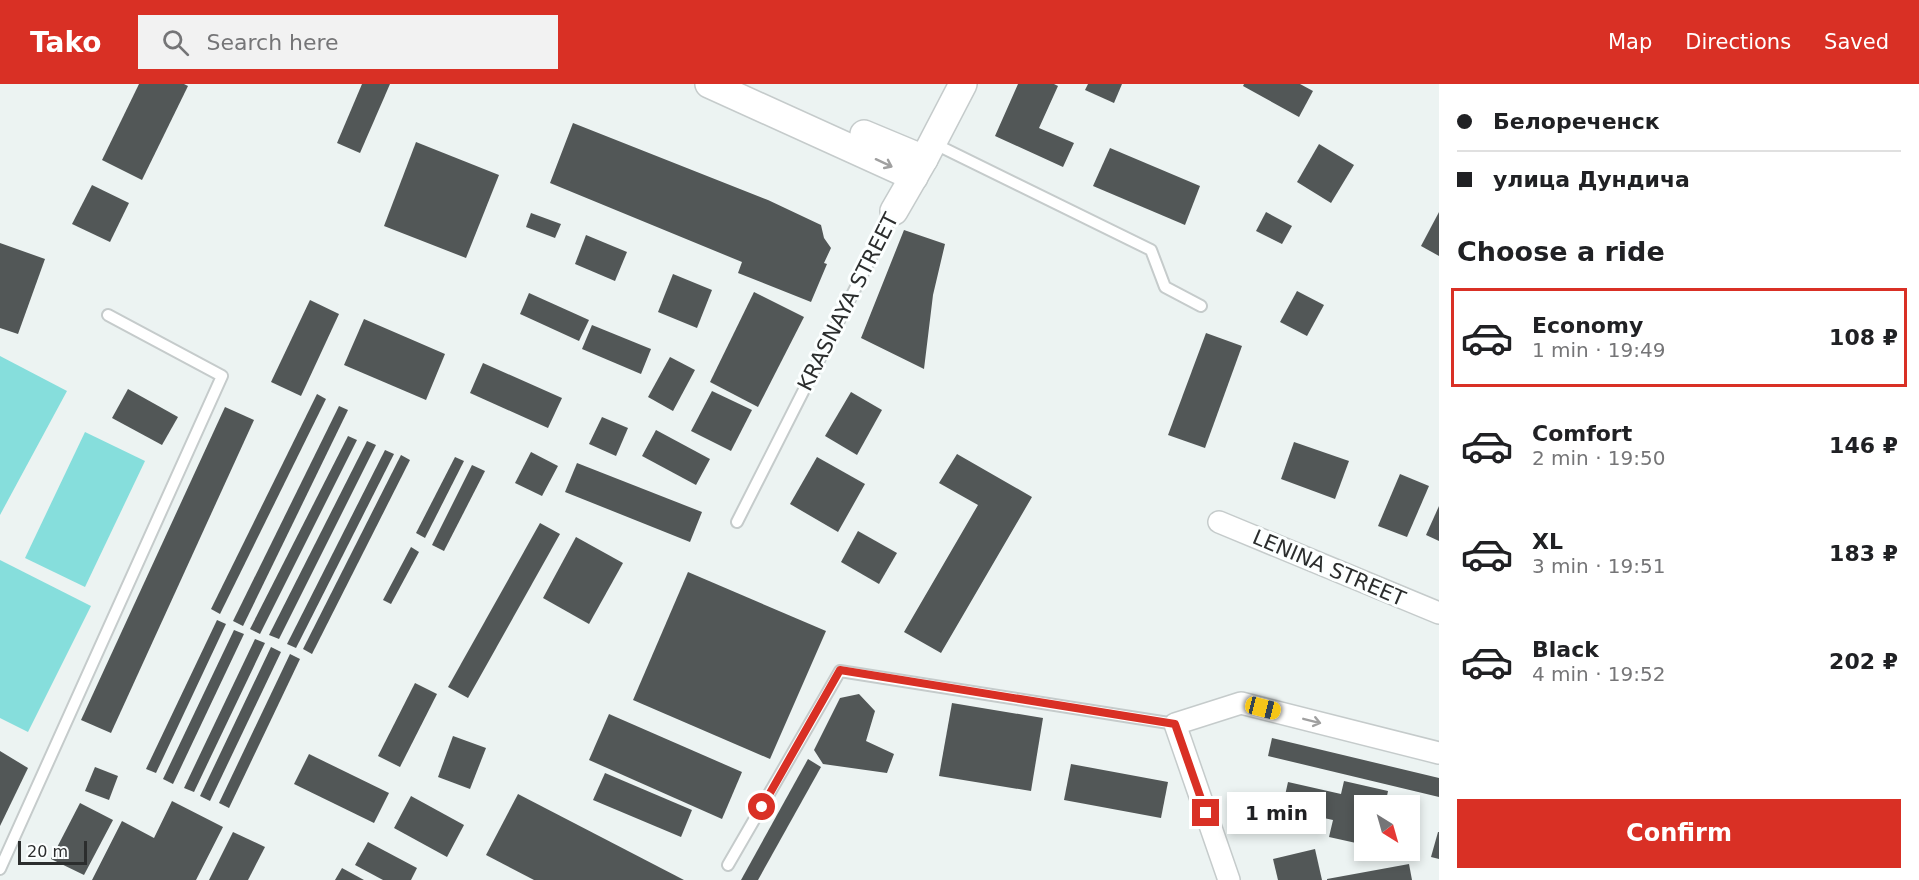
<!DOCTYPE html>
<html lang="en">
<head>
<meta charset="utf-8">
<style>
	:root { --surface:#fff; --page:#f2f2f2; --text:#202124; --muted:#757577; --line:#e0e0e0; --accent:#d93025 }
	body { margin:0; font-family:"DejaVu Sans",sans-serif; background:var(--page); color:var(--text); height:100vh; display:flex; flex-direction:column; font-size:22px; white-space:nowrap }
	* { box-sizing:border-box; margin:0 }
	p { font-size:20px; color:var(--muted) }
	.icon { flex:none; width:33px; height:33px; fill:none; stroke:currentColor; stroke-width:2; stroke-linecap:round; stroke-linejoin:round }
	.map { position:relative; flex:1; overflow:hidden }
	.details { display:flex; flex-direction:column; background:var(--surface); width:480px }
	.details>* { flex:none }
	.guide { display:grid; align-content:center; height:132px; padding:0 18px; background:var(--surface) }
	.needle { width:39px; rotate:143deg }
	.fabs { position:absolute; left:1354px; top:711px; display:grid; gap:12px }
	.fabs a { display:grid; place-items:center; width:66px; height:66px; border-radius:0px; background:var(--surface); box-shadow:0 3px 9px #0003; font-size:30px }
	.scale { position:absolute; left:18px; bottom:15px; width:69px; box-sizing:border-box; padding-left:6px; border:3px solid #2b2d2d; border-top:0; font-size:16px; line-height:21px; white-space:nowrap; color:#2b2d2d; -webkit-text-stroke:4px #fcffff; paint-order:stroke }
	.end { position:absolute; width:27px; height:27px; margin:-14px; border:8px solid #d93025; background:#fff; box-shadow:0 0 0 3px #fff }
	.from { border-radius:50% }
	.bubble { position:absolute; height:42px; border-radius:0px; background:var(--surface); box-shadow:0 3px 9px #0003; font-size:20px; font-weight:700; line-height:42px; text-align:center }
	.car { position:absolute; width:18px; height:36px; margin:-18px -9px; border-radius:8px; box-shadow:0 0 4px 2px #0007; background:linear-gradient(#f5c518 24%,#345 0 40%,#f5c518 0 76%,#345 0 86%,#f5c518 0) }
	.guide b { display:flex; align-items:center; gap:21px; height:57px; font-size:22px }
	.guide b+b { border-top:2px solid var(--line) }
	.guide i { width:15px; height:15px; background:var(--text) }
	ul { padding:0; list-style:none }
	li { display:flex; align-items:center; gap:18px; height:99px; margin:0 12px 9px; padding:0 6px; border:3px solid transparent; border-radius:0px }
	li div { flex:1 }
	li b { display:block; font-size:22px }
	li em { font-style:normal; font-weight:700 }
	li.active { border-color:var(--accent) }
	li>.icon { width:54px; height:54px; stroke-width:1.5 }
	h2 { padding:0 18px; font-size:27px; line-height:72px }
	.primary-button { display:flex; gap:12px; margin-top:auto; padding:12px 18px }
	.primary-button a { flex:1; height:69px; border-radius:0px; background:var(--accent); color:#fff; font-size:24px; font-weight:700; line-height:69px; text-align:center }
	header { display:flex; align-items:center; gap:36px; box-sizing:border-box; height:84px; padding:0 30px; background:var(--accent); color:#fff }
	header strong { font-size:28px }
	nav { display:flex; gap:33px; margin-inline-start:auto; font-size:21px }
	.search { width:420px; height:54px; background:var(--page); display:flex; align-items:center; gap:15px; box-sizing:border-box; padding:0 21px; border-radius:0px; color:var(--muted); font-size:22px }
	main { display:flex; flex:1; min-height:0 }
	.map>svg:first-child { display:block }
	.pitch { fill:#86dedc }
	.building { fill:#525757 }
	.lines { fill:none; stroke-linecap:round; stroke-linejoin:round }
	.service-casing { stroke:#c5cbcb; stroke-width:14 }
	.minor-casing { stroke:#c5cbcb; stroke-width:24 }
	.tertiary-casing { stroke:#c5cbcb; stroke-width:30 }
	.service { stroke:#fff; stroke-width:10 }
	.minor { stroke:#fff; stroke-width:21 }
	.tertiary { stroke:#fff; stroke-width:27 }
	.oneway { stroke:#a0a0a0 }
	.route { stroke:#d93025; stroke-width:8 }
	.labels { text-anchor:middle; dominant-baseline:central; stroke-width:6; stroke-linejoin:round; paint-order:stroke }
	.street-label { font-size:21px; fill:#2b2d2d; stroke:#fcffff }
</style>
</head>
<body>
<header>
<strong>Tako</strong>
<div class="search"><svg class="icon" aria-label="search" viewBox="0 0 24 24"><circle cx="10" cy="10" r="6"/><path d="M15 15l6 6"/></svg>Search here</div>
<nav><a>Map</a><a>Directions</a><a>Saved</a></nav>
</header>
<main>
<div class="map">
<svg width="1439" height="796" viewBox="0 0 1439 796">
	<rect width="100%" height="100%" fill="#ecf3f2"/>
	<!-- pitch -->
	<g class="pitch">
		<path d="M0,272L67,307L0,431Z"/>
		<path d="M85,348L145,377L85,503L25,474Z"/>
		<path d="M0,476L91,522L28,648L0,634Z"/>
	</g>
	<!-- building -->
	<g class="building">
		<path d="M139,0H184L188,2L142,96L102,76Z"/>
		<path d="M362,0H390L360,69L337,59Z"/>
		<path d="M1018,0H1054L1058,2L1039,44L1074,59L1063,83L995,52Z"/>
		<path d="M1088,0H1122L1114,19L1085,6Z"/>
		<path d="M1244,0H1300L1313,7L1299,33L1243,2Z"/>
		<path d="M573,39L768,116L821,141L824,154L831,164L824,179L827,180L811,218L738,189L742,178L550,99Z"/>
		<path d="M416,58L499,91L466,174L384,142Z"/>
		<path d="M1319,60L1354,81L1331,119L1297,98Z"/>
		<path d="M1110,64L1200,102L1185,141L1093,102Z"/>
		<path d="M92,101L129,119L110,158L72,140Z"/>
		<path d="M1266,128L1292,142L1282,160L1256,147Z"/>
		<path d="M1439,128V172L1421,162Z"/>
		<path d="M531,129L561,140L555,154L526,143Z"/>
		<path d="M904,146L945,160L933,211L924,285L861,254Z"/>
		<path d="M586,151L627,168L615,197L575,180Z"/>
		<path d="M0,159L45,175L18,250L0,244Z"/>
		<path d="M673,190L712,206L697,244L658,228Z"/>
		<path d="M1297,207L1324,221L1307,252L1280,238Z"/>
		<path d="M754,208L804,233L758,323L710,298Z"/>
		<path d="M529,209L589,236L579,257L520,230Z"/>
		<path d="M310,216L339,230L301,312L271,298Z"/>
		<path d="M364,235L445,270L426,316L344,281Z"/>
		<path d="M592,241L651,265L641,290L582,265Z"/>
		<path d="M1206,249L1242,262L1205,364L1168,351Z"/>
		<path d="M670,273L695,286L673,327L648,313Z"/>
		<path d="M483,279L562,314L548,344L470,309Z"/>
		<path d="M128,305L178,333L162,361L112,334Z"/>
		<path d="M712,307L752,326L731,367L691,347Z"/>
		<path d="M851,308L882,326L857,371L825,352Z"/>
		<path d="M317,310L326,315L220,530L211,525Z"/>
		<path d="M339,322L348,326L243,542L233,537Z"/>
		<path d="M225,323L254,336L111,649L81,636Z"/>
		<path d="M602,333L628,344L616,372L589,360Z"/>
		<path d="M656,346L710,375L696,401L642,372Z"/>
		<path d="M348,352L357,356L260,550L250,545Z"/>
		<path d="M367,357L376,361L279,555L269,551Z"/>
		<path d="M1294,358L1349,377L1335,415L1281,395Z"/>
		<path d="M385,366L394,370L296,564L287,560Z"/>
		<path d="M531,368L558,382L542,412L515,399Z"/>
		<path d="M957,370L1032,413L941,569L904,548L978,421L939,399Z"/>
		<path d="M401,371L410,376L312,570L303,565Z"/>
		<path d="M455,373L464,377L425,454L416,449Z"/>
		<path d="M817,373L865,400L838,448L790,420Z"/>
		<path d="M577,379L702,428L690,458L565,408Z"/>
		<path d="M472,381L485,387L444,467L432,461Z"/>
		<path d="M1400,390L1429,402L1407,453L1378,442Z"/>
		<path d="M1439,422V457L1426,451Z"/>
		<path d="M540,439L560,450L468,614L448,603Z"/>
		<path d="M858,447L897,469L879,500L841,478Z"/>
		<path d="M576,453L623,479L589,540L543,514Z"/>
		<path d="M411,463L419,468L391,520L383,516Z"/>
		<path d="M688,488L826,547L770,675L633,616Z"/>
		<path d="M217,536L226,540L156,689L146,685Z"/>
		<path d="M234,546L244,550L173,700L163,695Z"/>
		<path d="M255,555L265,559L194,708L184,704Z"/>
		<path d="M271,563L281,568L210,717L200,712Z"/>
		<path d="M290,570L300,575L229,724L219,719Z"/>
		<path d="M415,599L437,610L400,683L378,672Z"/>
		<path d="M859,610L875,627L866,657L894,670L887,689L823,680L814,666L840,614Z"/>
		<path d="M952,619L1043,634L1031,707L939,692Z"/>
		<path d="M609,630L742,688L722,735L589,676Z"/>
		<path d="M453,652L486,664L470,705L438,693Z"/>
		<path d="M1272,654L1439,694V713L1268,672Z"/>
		<path d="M0,667L28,684L0,742Z"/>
		<path d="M309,670L389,709L374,739L294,700Z"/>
		<path d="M808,675L821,683L758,796H741Z"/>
		<path d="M1071,680L1168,698L1161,734L1064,716Z"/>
		<path d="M95,683L118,692L109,716L85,707Z"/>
		<path d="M605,689L692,726L681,753L593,716Z"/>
		<path d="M1344,697L1388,707L1385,722H1365V761L1329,753L1333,736L1282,725L1288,698L1341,710Z"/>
		<path d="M518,710L684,796H534L486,771Z"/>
		<path d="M411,712L464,741L447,773L394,744Z"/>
		<path d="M172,717L223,743L196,796H92L122,737L154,754Z"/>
		<path d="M80,719L113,736L84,791L51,775Z"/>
		<path d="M233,748L265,763L248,796H209Z"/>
		<path d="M1438,748H1439V775L1431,773Z"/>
		<path d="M368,758L417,784L411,796H383L355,781Z"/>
		<path d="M1315,765L1322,796H1278L1273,775Z"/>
		<path d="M1409,780L1412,796H1327V795Z"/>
		<path d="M342,784L364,796H335Z"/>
	</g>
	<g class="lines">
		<defs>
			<g id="service">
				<path d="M933,59L1151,166L1165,203L1201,222"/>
				<path d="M737,438L894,128"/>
				<path d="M728,781L840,587L1175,640"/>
				<path d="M0,785L222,292L108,231"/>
			</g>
			<g id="minor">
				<path d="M1219,438L1439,529"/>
				<path d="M1229,796L1175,640L1241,619L1439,669"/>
			</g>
			<g id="tertiary">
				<path d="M709,0L914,93"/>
				<path d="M864,50L924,75"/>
				<path d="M894,127L924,75L963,0"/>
			</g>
		</defs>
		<!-- service casing -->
		<use href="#service" class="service-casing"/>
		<!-- minor casing -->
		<use href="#minor" class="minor-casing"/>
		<!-- tertiary casing -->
		<use href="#tertiary" class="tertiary-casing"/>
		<!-- service -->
		<use href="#service" class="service"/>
		<!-- minor -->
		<use href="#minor" class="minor"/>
		<!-- tertiary -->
		<use href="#tertiary" class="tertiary"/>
	</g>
	<!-- one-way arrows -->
	<defs><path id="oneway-shaft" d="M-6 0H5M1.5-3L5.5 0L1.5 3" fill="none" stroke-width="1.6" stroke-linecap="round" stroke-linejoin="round" transform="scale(1.5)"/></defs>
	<g class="oneway">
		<use href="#oneway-shaft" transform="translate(884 79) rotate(25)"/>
		<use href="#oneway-shaft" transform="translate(1312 637) rotate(14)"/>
	</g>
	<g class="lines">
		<!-- route -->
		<path class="route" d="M762,723L840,586L1175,640L1206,729"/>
	</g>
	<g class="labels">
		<!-- street labels -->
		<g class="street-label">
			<text transform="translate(848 218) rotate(-63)">KRASNAYA STREET</text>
			<text transform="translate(1329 484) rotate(23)">LENINA STREET</text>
		</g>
	</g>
</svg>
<div class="fabs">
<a><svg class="needle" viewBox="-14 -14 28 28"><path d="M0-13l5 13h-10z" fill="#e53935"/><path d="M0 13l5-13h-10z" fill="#757577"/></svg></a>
</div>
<div class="scale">20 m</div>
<i class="end from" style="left:762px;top:723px"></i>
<i class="end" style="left:1206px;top:729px"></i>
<div class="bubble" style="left:1227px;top:708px;width:99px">1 min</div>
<i class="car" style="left:1263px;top:624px;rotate:104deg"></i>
</div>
<section class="details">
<div class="guide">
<b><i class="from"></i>Белореченск</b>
<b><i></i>улица Дундича</b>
</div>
<h2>Choose a ride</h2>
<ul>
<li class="active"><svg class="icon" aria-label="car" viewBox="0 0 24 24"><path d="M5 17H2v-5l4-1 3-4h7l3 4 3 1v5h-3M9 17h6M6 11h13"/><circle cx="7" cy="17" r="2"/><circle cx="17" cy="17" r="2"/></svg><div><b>Economy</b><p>1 min · 19:49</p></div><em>108 ₽</em></li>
<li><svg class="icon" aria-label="car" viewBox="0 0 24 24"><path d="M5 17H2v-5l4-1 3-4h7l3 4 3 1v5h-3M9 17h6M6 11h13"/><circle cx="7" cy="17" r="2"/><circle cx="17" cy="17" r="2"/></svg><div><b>Comfort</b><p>2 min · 19:50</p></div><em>146 ₽</em></li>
<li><svg class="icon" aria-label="car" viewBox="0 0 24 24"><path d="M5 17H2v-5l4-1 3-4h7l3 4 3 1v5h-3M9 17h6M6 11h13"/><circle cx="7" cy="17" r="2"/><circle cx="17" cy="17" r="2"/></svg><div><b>XL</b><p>3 min · 19:51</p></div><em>183 ₽</em></li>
<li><svg class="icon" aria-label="car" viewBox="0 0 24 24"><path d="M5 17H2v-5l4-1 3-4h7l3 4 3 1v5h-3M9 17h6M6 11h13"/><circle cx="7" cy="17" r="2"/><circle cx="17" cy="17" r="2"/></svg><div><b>Black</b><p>4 min · 19:52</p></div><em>202 ₽</em></li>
</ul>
<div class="primary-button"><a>Confirm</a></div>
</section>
</main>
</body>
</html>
